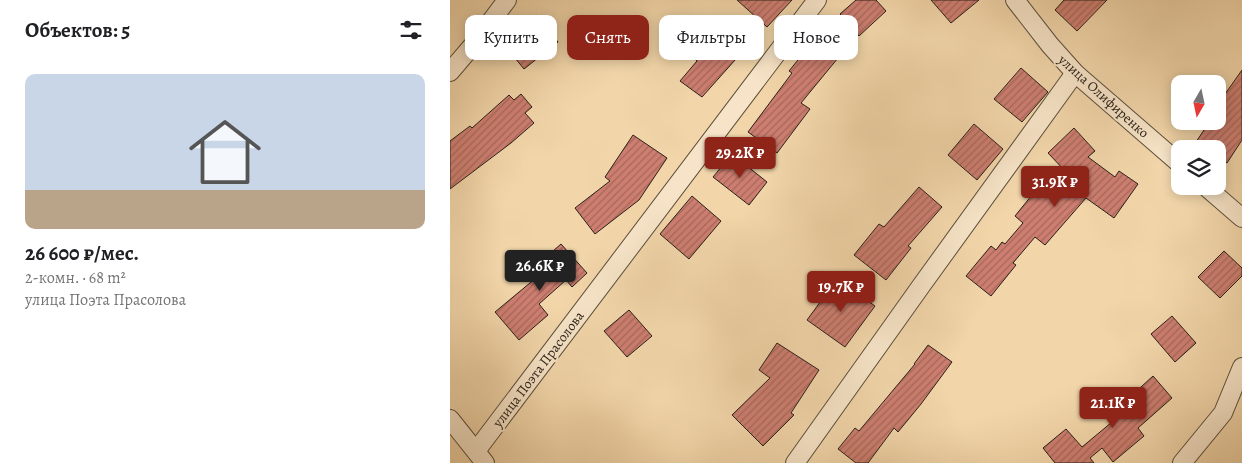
<!DOCTYPE html>
<html lang="ru">
<head>
<meta charset="utf-8">
<style>
  body { margin:0; font-family:Alegreya,serif; background:#f6f6f6; color:#202124; height:100vh; display:flex; flex-direction:column; font-size:19px; white-space:nowrap }
  * { box-sizing:border-box; margin:0 }
  p { font-size:16px; color:#757577 }
  .icon { flex:none; width:28px; height:28px; fill:none; stroke:currentColor; stroke-width:2; stroke-linecap:round; stroke-linejoin:round }
  .map { position:relative; flex:1; overflow:hidden }
  .drawer { display:flex; flex-direction:column; background:#fff; width:450px }
  .drawer>* { flex:none }
  .guide { position:absolute; left:15px; top:15px; width:475px; height:45px; display:flex; gap:10px }
  .needle { width:32px; rotate:189deg }
  .tools { position:absolute; left:721px; top:75px; display:grid; gap:10px }
  .tools a { display:grid; place-items:center; width:55px; height:55px; border-radius:10px; background:#fff; box-shadow:0 2px 12px #0003; font-size:25px }
  .price { position:absolute; translate:-50% -42px; padding:0 11px; border-radius:5px; background:#8f2418; color:#fff; font-size:16px; line-height:32px; filter:drop-shadow(0 1px 2px #0008) }
  .price::after { content:''; position:absolute; left:50%; top:30px; width:15px; height:11px; margin-left:-8px; background:inherit; clip-path:polygon(0 0,100% 0,50% 100%) }
  .price.on { background:#222; color:#fff }
  ul { padding:0; list-style:none }
  li { display:grid; align-content:center; gap:10px; height:265px; padding:0 25px }
  li+li { border-top:1px solid #e0e0e0 }
  li span { display:grid; place-items:center; height:155px; border-radius:10px; color:#555 }
  li>.icon { margin-inline-start:auto }
  span .icon { width:90px; height:90px; fill:#fffc; stroke-width:1 }
  li b { font-size:21px }
  h2 { display:flex; justify-content:space-between; align-items:center; height:60px; padding:0 25px; font-size:21px }
  .chip { padding:0 18px; border-radius:10px; background:#fff; box-shadow:0 2px 12px #0003; font-size:18px; line-height:45px }
  .chip.on { background:#8f2418; color:#fff }
  main { display:flex; flex:1; min-height:0 }
  .map>svg:first-child { display:block }
  .building { fill:url(#building-hatch); stroke:#292018 }
  .lines { fill:none; stroke-linecap:round; stroke-linejoin:round }
  .minor-casing { stroke:#5b4e3c; stroke-width:20 }
  .minor { stroke:#f7e4c8; stroke-width:18 }
  .labels { text-anchor:middle; stroke-width:4; stroke-linejoin:round; paint-order:stroke }
  .street-label { font-size:14px; fill:#292018; stroke:#f7e4c8 }
</style>
</head>
<body>
<main>
<section class="drawer">
<h2>Объектов: 5<svg class="icon" aria-label="filters" viewBox="0 0 24 24"><path d="M4 7h16M4 17h16"/><circle cx="9" cy="7" r="2"/><circle cx="15" cy="17" r="2"/></svg></h2>
<ul>
<li><span style="background:linear-gradient(#c9d6e8 75%,#b9a48a 0)"><svg class="icon" aria-label="home" viewBox="0 0 24 24"><path d="M3 11l9-7 9 7M6 9v11h12V9"/></svg></span><div><b>26 600 ₽/мес.</b><p>2-комн. · 68 m²</p><p>улица Поэта Прасолова</p></div></li>
</ul>
</section>
<div class="map">
<svg width="792" height="463" viewBox="0 0 792 463">
  <defs>
    <pattern id="building-hatch" width="6" height="6" patternUnits="userSpaceOnUse" patternTransform="scale(1.25)"><rect width="6" height="6" fill="#cd7e70"/><path d="M-1 1l2-2M0 6l6-6M5 7l2-2" fill="none" stroke="#a6675b"/></pattern>
  </defs>
  <rect width="100%" height="100%" fill="#f2d6aa"/>
  <filter id="stains"><feTurbulence type="fractalNoise" baseFrequency=".004" numOctaves="4"/><feColorMatrix values="0 0 0 0 .2 0 0 0 0 .09 0 0 0 0 .02 0 0 0 .5 -.17"/></filter>
  <radialGradient id="worn" r=".72"><stop offset=".6" stop-color="#630" stop-opacity="0"/><stop offset="1" stop-color="#630" stop-opacity=".3"/></radialGradient>
  <g class="building">
    <path d="M287,0H342L317,27Z"/>
    <path d="M406,0H426L436,11L409,36L390,14Z"/>
    <path d="M481,0H529L501,23Z"/>
    <path d="M614,0H657L627,31L605,10Z"/>
    <path d="M87,15L108,42L74,69L60,52L70,44L62,35Z"/>
    <path d="M263,22L294,50L252,97L230,81L247,61L237,52Z"/>
    <path d="M365,39L388,58L351,103L360,109L327,153L298,132L342,73L339,71Z"/>
    <path d="M571,68L598,92L572,122L544,99Z"/>
    <path d="M792,70V140L777,163L768,156V149H756L746,142L760,121H768V104Z"/>
    <path d="M71,94L82,107L75,113L84,123L61,143L0,189V141L20,126L22,128L59,95L64,100Z"/>
    <path d="M524,124L553,149L527,180L498,155Z"/>
    <path d="M624,128L645,151L638,157L665,177L669,171L688,184L664,218L636,198L595,245L585,237L563,263L566,265L541,296L516,276L541,246L546,250L552,242L555,244L573,223L565,216L586,190L595,198L616,172L598,153Z"/>
    <path d="M183,135L217,158L189,200L145,234L125,208L160,181L155,177Z"/>
    <path d="M282,154L317,182L299,205L263,177Z"/>
    <path d="M469,187L492,207L458,246L461,248L436,280L404,255L429,224L434,227Z"/>
    <path d="M242,196L271,221L239,259L210,234Z"/>
    <path d="M111,244L137,273L122,287L116,280L89,304L98,315L69,340L45,312L92,273L86,266Z"/>
    <path d="M774,251L792,268V276L770,298L748,277Z"/>
    <path d="M387,279L425,306L395,347L357,320Z"/>
    <path d="M179,310L202,336L177,357L154,331Z"/>
    <path d="M722,316L746,343L725,362L701,334Z"/>
    <path d="M327,343L369,370L341,413L344,415L313,446L282,415L320,378L309,370Z"/>
    <path d="M478,345L502,362L471,404L448,432L444,428L418,463H406L388,449L405,428L409,431L465,364H464Z"/>
    <path d="M703,376L722,398L688,428L694,436L663,462L652,448L640,458L644,463H605L593,448L616,429L632,447L685,403L680,397Z"/>
  </g>
  <g class="lines">
    <g class="minor-casing">
      <g id="minor">
        <path d="M565,0L600,45L625,73L730,164"/>
        <path d="M0,72L23,45L57,0"/>
        <path d="M755,186L792,218"/>
        <path d="M0,419L35,463"/>
        <path d="M26,451L367,0"/>
        <path d="M345,463L471,286L625,73"/>
        <path d="M732,463L773,413L792,367"/>
      </g>
    </g>
    <use href="#minor" class="minor"/>
  </g>
  <g class="labels">
    <g class="street-label">
      <text transform="translate(654 96) rotate(42)" y="5">улица Олифиренко</text>
      <text transform="translate(88 369) rotate(-53)" y="5">улица Поэта Прасолова</text>
    </g>
  </g>
  <rect width="100%" height="100%" filter="url(#stains)"/>
  <rect width="100%" height="100%" fill="url(#worn)"/>
</svg>
<div class="tools">
<a><svg class="needle" viewBox="-14 -14 28 28"><path d="M0-13l5 13h-10z" fill="#e53935"/><path d="M0 13l5-13h-10z" fill="#757577"/></svg></a>
<a><svg class="icon" aria-label="layers" viewBox="0 0 24 24"><path d="M12 4l9 5-9 5-9-5zM3 14l9 5 9-5"/></svg></a>
</div>
<b class="price" style="left:290px;top:179px">29.2K ₽</b>
<b class="price" style="left:605px;top:208px">31.9K ₽</b>
<b class="price on" style="left:90px;top:292px">26.6K ₽</b>
<b class="price" style="left:391px;top:313px">19.7K ₽</b>
<b class="price" style="left:663px;top:429px">21.1K ₽</b>
<div class="guide">
<a class="chip">Купить</a>
<a class="chip on">Снять</a>
<a class="chip">Фильтры</a>
<a class="chip">Новое</a>
</div>
</div>
</main>
</body>
</html>
